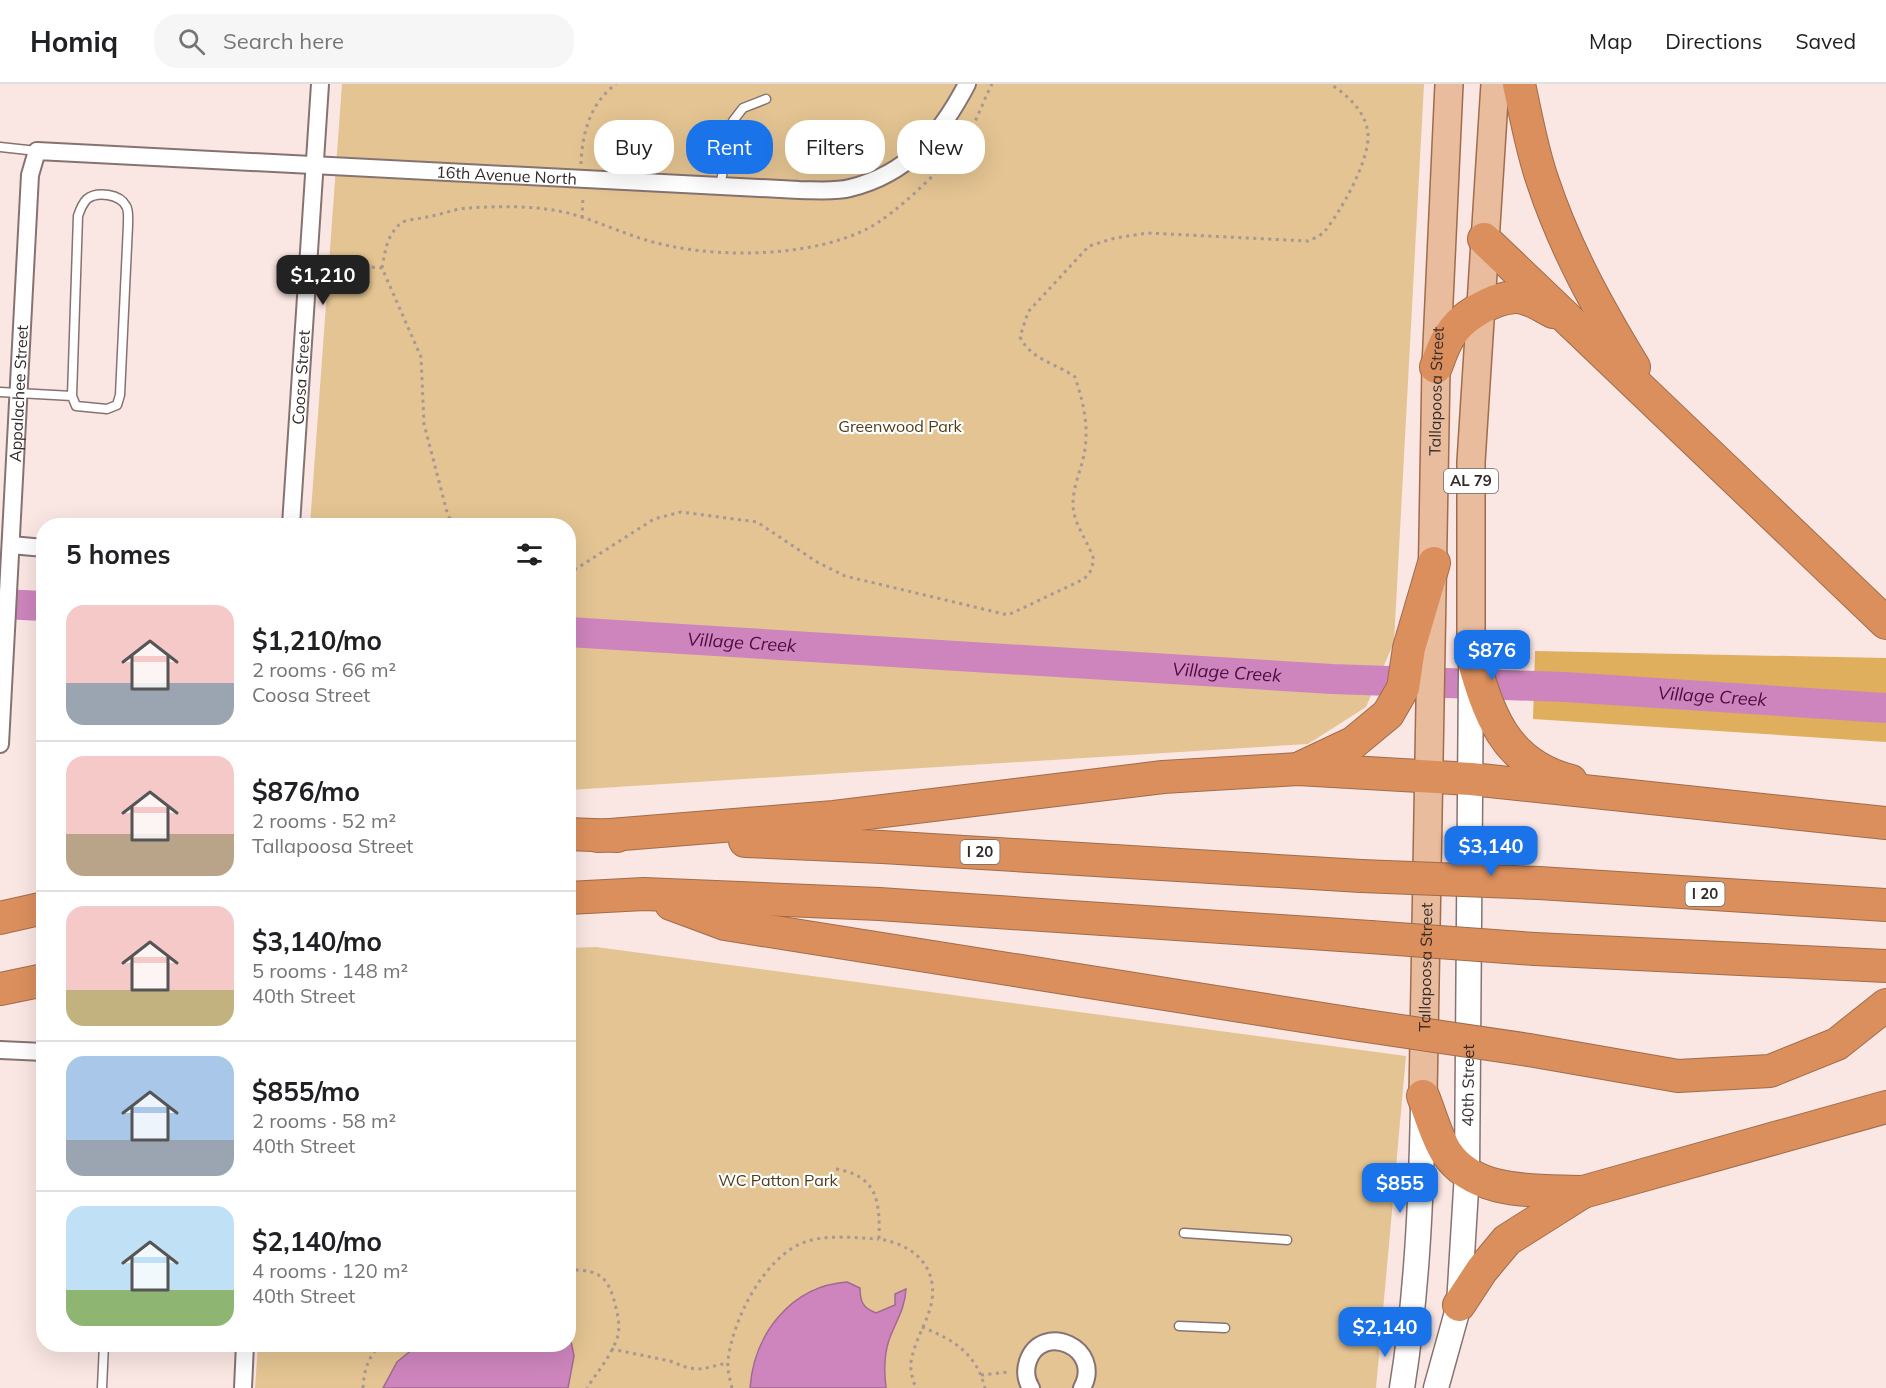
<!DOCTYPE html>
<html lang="en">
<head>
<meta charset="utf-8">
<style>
  body { margin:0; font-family:Mulish,sans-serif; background:#f6f6f6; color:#202124; height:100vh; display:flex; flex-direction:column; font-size:22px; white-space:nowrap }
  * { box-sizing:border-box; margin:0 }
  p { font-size:20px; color:#757577 }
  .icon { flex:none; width:33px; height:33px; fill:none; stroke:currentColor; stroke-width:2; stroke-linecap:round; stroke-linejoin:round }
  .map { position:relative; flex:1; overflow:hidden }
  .sheet { position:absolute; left:36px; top:434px; width:540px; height:834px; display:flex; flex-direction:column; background:#fff; border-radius:24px; box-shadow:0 6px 24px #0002 }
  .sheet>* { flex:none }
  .top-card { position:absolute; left:594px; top:36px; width:570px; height:54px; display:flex; gap:12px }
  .price { position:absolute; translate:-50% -51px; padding:0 14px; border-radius:12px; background:#1a73e8; color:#fff; font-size:20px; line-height:39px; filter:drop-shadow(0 2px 3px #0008) }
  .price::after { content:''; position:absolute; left:50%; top:36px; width:18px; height:14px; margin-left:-9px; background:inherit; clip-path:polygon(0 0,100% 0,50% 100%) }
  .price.active { background:#222; color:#fff }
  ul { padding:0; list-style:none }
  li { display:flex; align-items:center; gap:18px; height:150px; padding:0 30px }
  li+li { border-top:2px solid #e0e0e0 }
  li span { display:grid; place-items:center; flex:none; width:168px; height:120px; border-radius:18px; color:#555 }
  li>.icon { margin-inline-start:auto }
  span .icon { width:72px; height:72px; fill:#fffc; stroke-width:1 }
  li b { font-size:26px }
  h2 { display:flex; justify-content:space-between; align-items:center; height:72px; padding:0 30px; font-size:26px }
  .pill { padding:0 21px; border-radius:24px; background:#fff; box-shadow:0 6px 24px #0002; font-size:21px; line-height:54px }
  .pill.active { background:#1a73e8; color:#fff }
  header { display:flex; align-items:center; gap:36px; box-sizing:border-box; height:84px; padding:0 30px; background:#fff; border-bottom:2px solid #e0e0e0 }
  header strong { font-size:28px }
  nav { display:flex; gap:33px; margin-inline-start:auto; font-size:21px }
  .search { width:420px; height:54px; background:#f6f6f6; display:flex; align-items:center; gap:15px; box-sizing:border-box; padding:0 21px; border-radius:24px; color:#757577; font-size:22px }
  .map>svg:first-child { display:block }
  .green { fill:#e4c492 }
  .forest { fill:#dfaf5e }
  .water { fill:#ce85bd; stroke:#a06a91; stroke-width:1.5 }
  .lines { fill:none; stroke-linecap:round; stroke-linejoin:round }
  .river { stroke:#ce85bd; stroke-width:30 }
  .lane-casing { stroke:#867371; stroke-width:11 }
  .street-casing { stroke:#867371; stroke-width:20 }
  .secondary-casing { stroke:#867371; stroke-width:27 }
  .primary-casing { stroke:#a06c4b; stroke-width:30 }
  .highway-casing { stroke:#a06c4b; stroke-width:34 }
  .path { stroke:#a79896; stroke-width:3; stroke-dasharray:3 4.5; stroke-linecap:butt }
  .lane { stroke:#fff; stroke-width:8 }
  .street { stroke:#fff; stroke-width:16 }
  .secondary { stroke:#fff; stroke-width:24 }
  .primary { stroke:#e9bc9e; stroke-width:27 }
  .highway { stroke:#db8f5d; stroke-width:32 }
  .highway-bridge-casing { stroke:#a06c4b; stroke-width:34; stroke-linecap:butt }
  .highway-bridge { stroke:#db8f5d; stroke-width:32 }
  .labels { text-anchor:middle; stroke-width:4.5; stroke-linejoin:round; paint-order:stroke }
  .shield { fill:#fff; stroke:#706b6a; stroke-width:1.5 }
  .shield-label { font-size:15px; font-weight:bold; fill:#332b2a }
  .street-label { font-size:16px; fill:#332b2a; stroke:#fff }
  .park-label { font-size:16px; fill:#4f3b18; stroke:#fff }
  .water-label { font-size:18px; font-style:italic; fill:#4d0b42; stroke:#fff }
</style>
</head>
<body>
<header>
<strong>Homiq</strong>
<div class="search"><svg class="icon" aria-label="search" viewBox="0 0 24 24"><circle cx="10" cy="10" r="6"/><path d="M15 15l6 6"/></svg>Search here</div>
<nav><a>Map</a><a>Directions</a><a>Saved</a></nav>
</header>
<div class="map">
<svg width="1886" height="1304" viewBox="0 0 1886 1304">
  <rect width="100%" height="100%" fill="#fae6e3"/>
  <g class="green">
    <path d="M342,0H1424L1394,558L1366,623L1308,660L569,706L568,441H310Z"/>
    <path d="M596,863L1406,972L1376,1304H255L258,1260H568L569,864Z"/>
  </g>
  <path class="forest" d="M1535,567L1886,574V658L1533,635Z"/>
  <g class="water">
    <path d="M847,1198L860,1204C860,1218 863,1224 876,1229L895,1221V1210L906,1205C905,1225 896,1237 889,1256C884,1271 884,1288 886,1304H750C754,1250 791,1202 847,1198Z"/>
    <path d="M569,1247L574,1272L568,1304H383L397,1278L419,1260H568Z"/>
  </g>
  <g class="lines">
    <g class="river">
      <path d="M0,520L44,522"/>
      <path id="s1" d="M568,548L1332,595L1565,603L1886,624"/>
    </g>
    <g class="lane-casing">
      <g id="lane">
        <path d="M0,63L37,67"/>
        <path d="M720,102L733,37L743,24L766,15"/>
        <path d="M0,308L72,312L78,132C80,126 82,120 87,115C97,107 120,110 126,122C129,126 128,135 128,141L120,311L117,321L107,325L76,322L72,312"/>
        <path d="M1184,1149L1287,1156"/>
        <path d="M1179,1242L1225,1244"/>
        <path d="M102,1304L104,1260"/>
      </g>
    </g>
    <g class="street-casing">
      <g id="street">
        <path id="s2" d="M291,441L320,0"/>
        <path d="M11,461L44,464"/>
        <path id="s3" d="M0,660L30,91L37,67L799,106C815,106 835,108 850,104C908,90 941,50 967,0"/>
        <path d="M0,966L44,968"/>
        <path d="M243,1304L245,1260"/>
        <path d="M1031,1304C1026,1296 1025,1286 1028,1277C1042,1237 1104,1264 1082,1304"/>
      </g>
    </g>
    <g class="secondary-casing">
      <g id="secondary">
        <path d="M1402,1304C1417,1211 1421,1117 1423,1023"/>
        <path id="s4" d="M1436,1304L1459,1221L1467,1089L1471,587"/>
      </g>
    </g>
    <g class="primary-casing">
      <g id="primary">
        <path d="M1471,568V378L1495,0"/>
        <path id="s5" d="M1423,1012L1436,283L1449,0"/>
      </g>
    </g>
    <g class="highway-casing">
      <g id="highway">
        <path d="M1519,0C1526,32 1532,67 1543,98C1565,164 1598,224 1634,283"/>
        <path d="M1484,155L1886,539"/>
        <path d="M1436,283C1440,273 1443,262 1449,253C1460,233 1491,215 1514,213C1528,212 1541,222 1553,228"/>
        <path d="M1471,568C1488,628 1503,680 1571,697"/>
        <path d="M1302,683L1353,659L1388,630L1403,604L1409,564L1434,479"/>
        <path d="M568,750L617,752"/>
        <path d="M598,752L834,733L1163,693L1298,685L1471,695L1886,739"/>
        <path d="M745,757L882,763L1361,792"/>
        <path d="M1539,799L1886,821"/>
        <path d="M568,814L644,810L879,820L1370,853"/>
        <path d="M671,820L725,840L1360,941"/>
        <path d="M0,834L44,824"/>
        <path d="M1535,865L1886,882"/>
        <path d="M0,905L44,896"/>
        <path d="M1529,966L1678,992L1770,987L1837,960L1886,921"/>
        <path d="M1423,1012C1430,1029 1436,1052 1446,1068C1475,1112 1537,1106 1583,1108"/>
        <path d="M1459,1221L1482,1186L1507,1156L1583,1108L1886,1023"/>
      </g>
    </g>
    <g class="path">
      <path d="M581,80C582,50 590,19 616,0"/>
      <path d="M582,134L583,112"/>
      <path d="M327,180L382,184L421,273L424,340L448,432L456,441"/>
      <path d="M382,184C385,167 387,151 401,139C407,135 420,135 427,133C440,131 454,125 467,124C501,122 542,121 575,131C608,141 637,156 670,162C728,174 813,172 867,145C895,131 948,80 966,53C977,37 983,17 992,0"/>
      <path d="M568,490L654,435L681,428L757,438L817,478L845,492L1008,531L1084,495L1090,488L1094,476C1089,460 1077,444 1074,429C1070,410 1079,392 1083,375C1090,346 1084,320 1075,293C1056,279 1031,276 1020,253L1028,228L1089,162L1115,154L1148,149L1308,157C1313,155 1320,152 1324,148C1340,129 1370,76 1368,50C1366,28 1348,11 1330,0"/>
      <path d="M836,1085C878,1092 880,1118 879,1155C911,1160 937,1180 932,1216C929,1235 916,1254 912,1273C909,1284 912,1294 916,1304"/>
      <path d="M568,1186C600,1185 609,1193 616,1224C618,1233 620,1242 618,1251C613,1270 597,1288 587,1304"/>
      <path d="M922,1243C954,1256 976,1269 985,1304"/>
      <path d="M611,1265L670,1277L688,1284L702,1285L727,1279"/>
      <path d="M981,1291L1009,1288"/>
      <path d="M363,1304C364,1286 368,1273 381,1260"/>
      <path d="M732,1304C730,1295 727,1286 728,1277C732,1236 765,1172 805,1158C828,1150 855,1154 879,1155"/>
    </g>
    <use href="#lane" class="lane"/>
    <use href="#street" class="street"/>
    <use href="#secondary" class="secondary"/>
    <use href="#primary" class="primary"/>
    <use href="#highway" class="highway"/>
    <g class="highway-bridge-casing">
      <g id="highway-bridge">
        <path d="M1361,792L1539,799"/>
        <path d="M1370,853L1535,865"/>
        <path d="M1360,941L1529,966"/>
      </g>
    </g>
    <use href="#highway-bridge" class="highway-bridge"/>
  </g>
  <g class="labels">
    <g class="shield">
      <rect x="1444" y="385" width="54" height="24" rx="4.5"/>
      <rect x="960.5" y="756" width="39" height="24" rx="4.5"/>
      <rect x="1685.5" y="798" width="39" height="24" rx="4.5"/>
    </g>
    <g class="shield-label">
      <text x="1471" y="402">AL 79</text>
      <text x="980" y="773">I 20</text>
      <text x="1705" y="815">I 20</text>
    </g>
    <g class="street-label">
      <text dy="6" stroke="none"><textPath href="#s3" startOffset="1065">16th Avenue North</textPath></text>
      <text dy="6" stroke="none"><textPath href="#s2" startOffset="148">Coosa Street</textPath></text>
      <text dy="6" stroke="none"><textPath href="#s5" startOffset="705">Tallapoosa Street</textPath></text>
      <text dy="6" stroke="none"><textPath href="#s3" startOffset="351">Appalachee Street</textPath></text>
      <text dy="6" stroke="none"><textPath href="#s5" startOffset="129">Tallapoosa Street</textPath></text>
      <text dy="6" stroke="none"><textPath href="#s4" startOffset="306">40th Street</textPath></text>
    </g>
    <g class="park-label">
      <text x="900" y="348">Greenwood Park</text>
      <text x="778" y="1102">WC Patton Park</text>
    </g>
    <g class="water-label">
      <text dy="6" stroke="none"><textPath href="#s1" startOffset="174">Village Creek</textPath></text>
      <text dy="6" stroke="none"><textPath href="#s1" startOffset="660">Village Creek</textPath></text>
      <text dy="6" stroke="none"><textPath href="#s1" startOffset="1146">Village Creek</textPath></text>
    </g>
  </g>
</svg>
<b class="price active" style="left:323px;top:222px">$1,210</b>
<b class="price" style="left:1492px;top:597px">$876</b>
<b class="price" style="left:1491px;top:793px">$3,140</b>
<b class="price" style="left:1400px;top:1130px">$855</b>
<b class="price" style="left:1385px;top:1274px">$2,140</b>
<div class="top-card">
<a class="pill">Buy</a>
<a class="pill active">Rent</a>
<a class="pill">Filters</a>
<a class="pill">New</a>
</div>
<section class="sheet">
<h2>5 homes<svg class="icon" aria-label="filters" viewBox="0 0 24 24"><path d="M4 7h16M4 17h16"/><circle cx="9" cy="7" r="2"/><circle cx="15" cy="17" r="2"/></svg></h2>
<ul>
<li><span style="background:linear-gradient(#f6c9c9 65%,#9aa5b1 0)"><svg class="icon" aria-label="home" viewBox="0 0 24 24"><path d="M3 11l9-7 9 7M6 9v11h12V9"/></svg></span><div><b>$1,210/mo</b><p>2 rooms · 66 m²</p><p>Coosa Street</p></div></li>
<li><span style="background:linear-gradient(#f6c9c9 65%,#b9a48a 0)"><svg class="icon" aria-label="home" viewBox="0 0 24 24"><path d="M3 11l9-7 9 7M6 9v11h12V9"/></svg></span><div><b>$876/mo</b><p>2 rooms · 52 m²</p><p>Tallapoosa Street</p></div></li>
<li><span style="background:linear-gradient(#f6c9c9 70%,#c2b280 0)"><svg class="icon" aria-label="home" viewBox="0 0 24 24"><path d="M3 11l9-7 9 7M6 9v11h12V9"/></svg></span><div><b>$3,140/mo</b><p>5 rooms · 148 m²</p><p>40th Street</p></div></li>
<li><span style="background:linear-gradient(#a9c7e8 70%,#9aa5b1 0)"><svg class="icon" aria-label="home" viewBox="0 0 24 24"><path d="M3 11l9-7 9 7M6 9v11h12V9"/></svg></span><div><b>$855/mo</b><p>2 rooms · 58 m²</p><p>40th Street</p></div></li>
<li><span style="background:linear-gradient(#bfe0f5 70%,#8fb573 0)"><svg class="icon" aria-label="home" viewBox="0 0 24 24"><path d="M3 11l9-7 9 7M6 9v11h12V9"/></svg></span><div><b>$2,140/mo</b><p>4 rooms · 120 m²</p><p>40th Street</p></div></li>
</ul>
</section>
</div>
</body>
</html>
